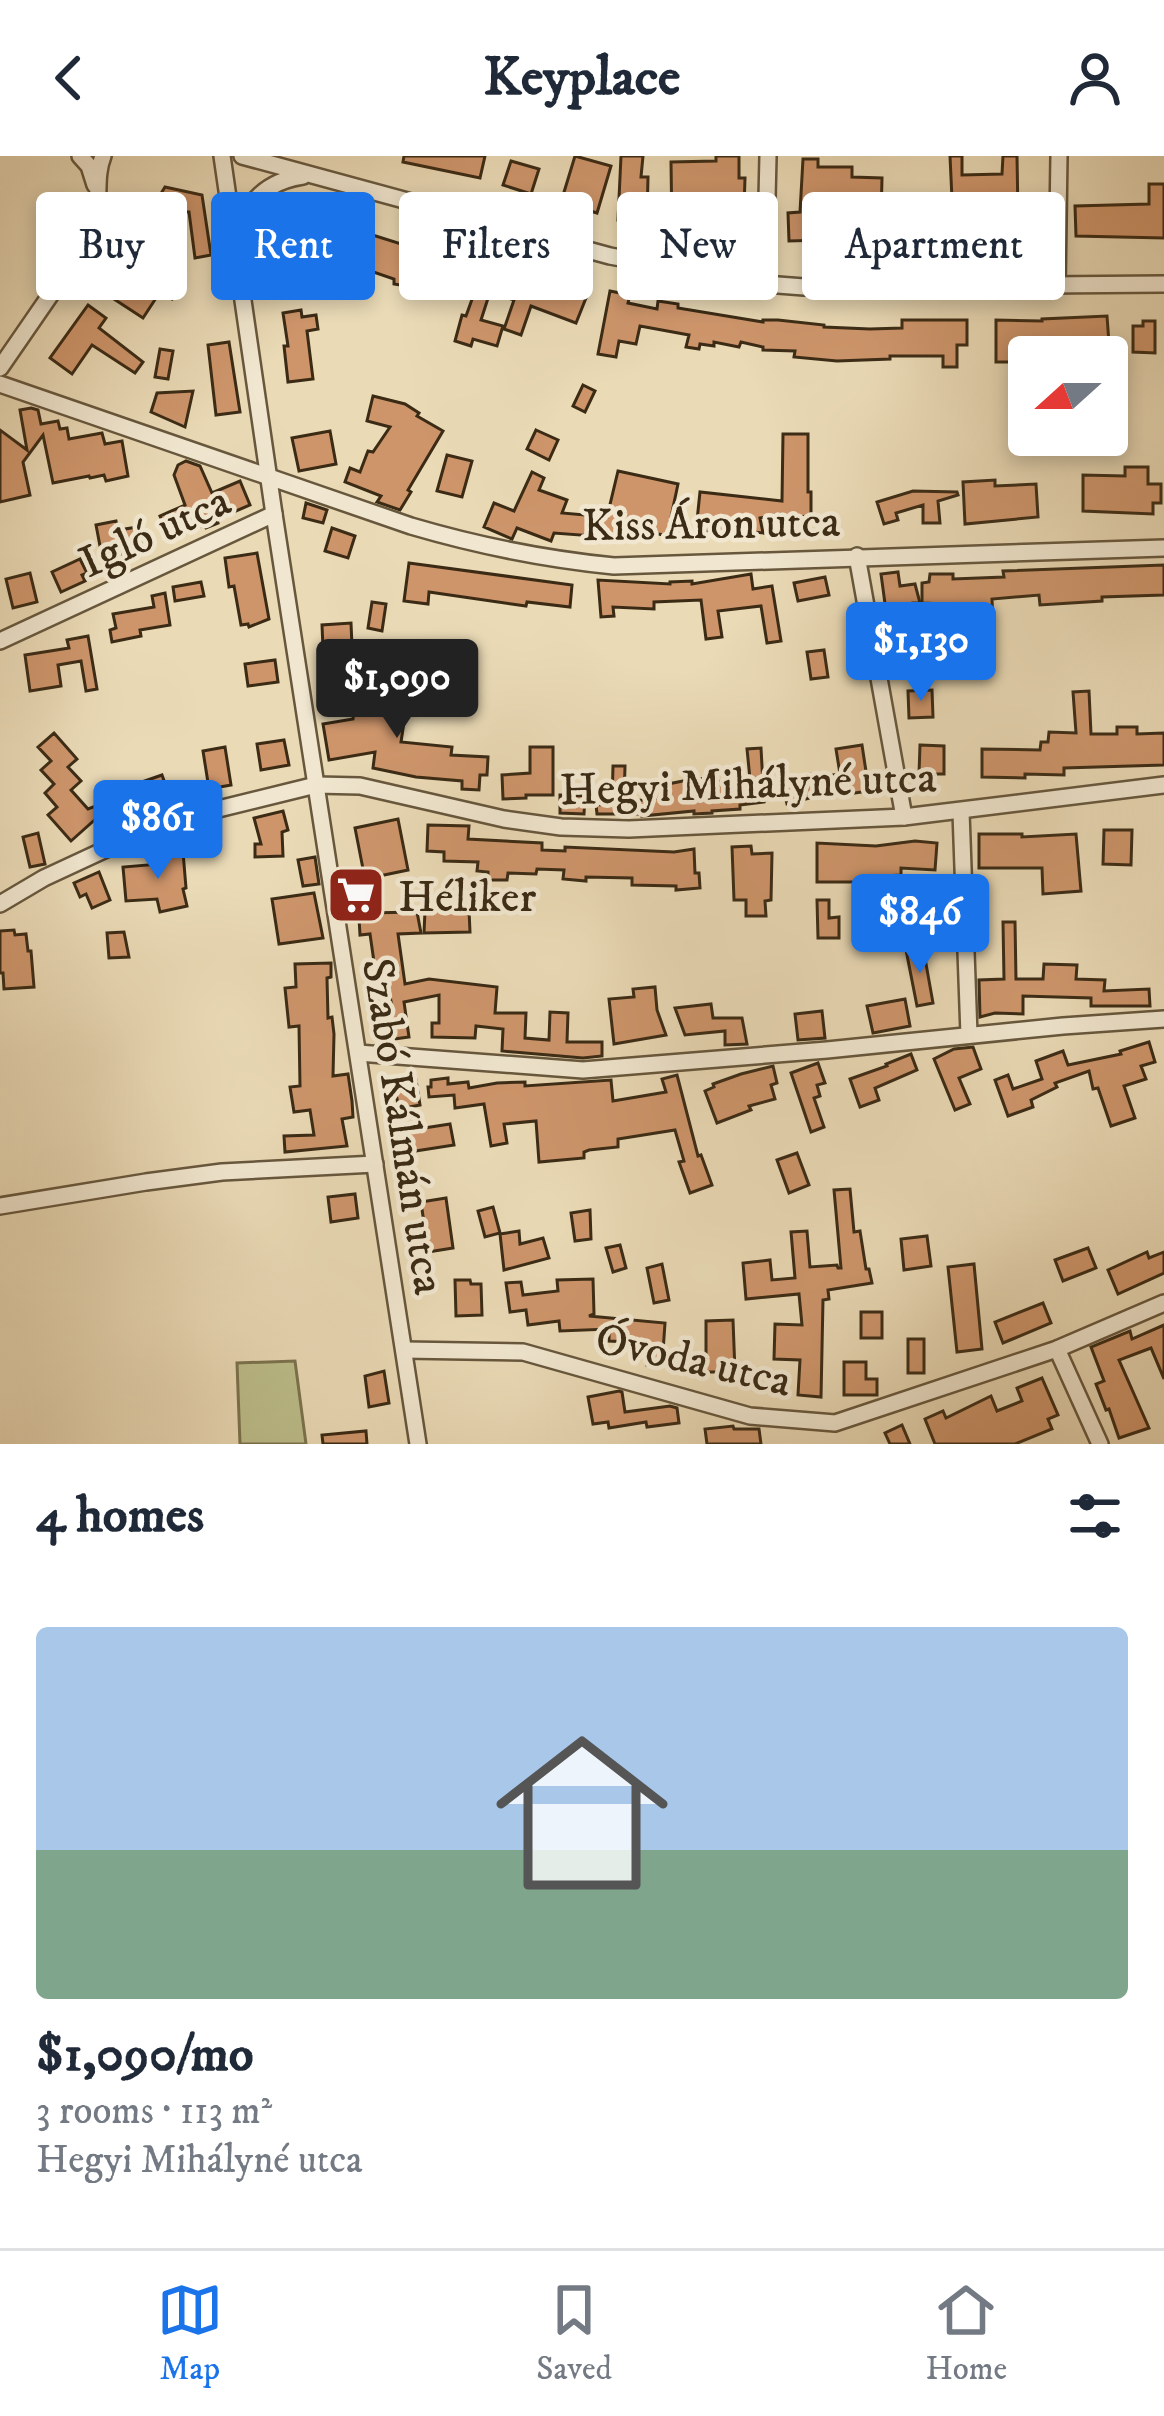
<!DOCTYPE html>
<html lang="en">
<head>
<meta charset="utf-8">
<style>
  body { margin:0; font-family:"IM FELL DW Pica",serif; background:#f6f6f7; color:#1f2937; height:100vh; display:flex; flex-direction:column; font-size:45px; white-space:nowrap }
  * { box-sizing:border-box; margin:0 }
  p { font-size:39px; color:#747a83 }
  .icon { flex:none; width:66px; height:66px; fill:none; stroke:currentColor; stroke-width:2; stroke-linecap:round; stroke-linejoin:round }
  .map { position:relative; height:1288px; overflow:hidden }
  .panel { display:flex; flex-direction:column; background:#fff; flex:1 }
  .panel>* { flex:none }
  .hud { position:absolute; left:36px; top:36px; width:1092px; height:108px; display:flex; gap:24px }
  .needle { width:78px; rotate:249deg }
  .fabs { position:absolute; left:1008px; top:180px; display:grid; gap:24px }
  .fabs a { display:grid; place-items:center; width:120px; height:120px; border-radius:12px; background:#fff; box-shadow:0 6px 18px #0003; font-size:60px }
  .price { position:absolute; translate:-50% -102px; padding:0 27px; border-radius:12px; background:#1a73e8; color:#fff; font-size:39px; line-height:78px; filter:drop-shadow(0 3px 6px #0008) }
  .price::after { content:''; position:absolute; left:50%; top:72px; width:36px; height:27px; margin-left:-18px; background:inherit; clip-path:polygon(0 0,100% 0,50% 100%) }
  .price.current { background:#222; color:#fff }
  ul { padding:0; list-style:none }
  li { display:grid; align-content:center; gap:24px; height:636px; padding:0 36px }
  li span { display:grid; place-items:center; height:372px; border-radius:12px; color:#555 }
  li>.icon { margin-inline-start:auto }
  span .icon { width:216px; height:216px; fill:#fffc; stroke-width:1 }
  li b { font-size:51px }
  h2 { display:flex; justify-content:space-between; align-items:center; height:144px; padding:0 36px; font-size:51px }
  .tag { padding:0 42px; border-radius:12px; background:#fff; box-shadow:0 6px 18px #0003; font-size:42px; line-height:108px }
  .tag.current { background:#1a73e8; color:#fff }
  header { display:flex; justify-content:space-between; align-items:center; height:156px; padding:0 36px; background:#fff; font-size:54px; font-weight:800 }
  .tab-bar { display:flex; justify-content:space-around; align-items:center; height:168px; border-top:3px solid #e0e1e3; background:#fff; font-size:33px; color:#747a83 }
  .tab-bar a { display:grid; justify-items:center; gap:6px }
  .tab-bar .current { color:#1a73e8 }
  .map>svg:first-child { display:block }
  .green { fill:#bcbe8b; stroke:#7c7450; stroke-width:3 }
  .building { fill:#ce956b; stroke:#3b2b15; stroke-width:3; fill-rule:evenodd }
  .lines { fill:none; stroke-linecap:round; stroke-linejoin:round }
  .minor-casing { stroke:#67573d; stroke-width:20 }
  .minor { stroke:#f1e7d0; stroke-width:15 }
  .labels { text-anchor:middle; stroke-width:9; stroke-linejoin:round; paint-order:stroke }
  .street-label { font-size:45px; fill:#3b2b15; stroke:#f1e7d0 }
  .poi-label { font-size:45px; fill:#3b2b15; stroke:#f1e7d0; text-anchor:start }
</style>
</head>
<body>
<header><svg class="icon" aria-label="back" viewBox="0 0 24 24"><path d="M15 5l-7 7 7 7"/></svg>Keyplace<svg class="icon" aria-label="person" viewBox="0 0 24 24"><circle cx="12" cy="8" r="4"/><path d="M4 21q1-7 8-7t8 7"/></svg></header>
<div class="map">
<svg width="1164" height="1288" viewBox="0 0 1164 1288">
  <rect width="100%" height="100%" fill="#eadab6"/>
  <filter id="stains"><feTurbulence type="fractalNoise" baseFrequency=".00167" numOctaves="4"/><feColorMatrix values="0 0 0 0 .2 0 0 0 0 .09 0 0 0 0 .02 0 0 0 .5 -.17"/></filter>
  <radialGradient id="worn" r=".72"><stop offset=".6" stop-color="#630" stop-opacity="0"/><stop offset="1" stop-color="#630" stop-opacity=".3"/></radialGradient>
  <path class="green" d="M295,1205L306,1288H240L237,1207Z"/>
  <g class="building">
    <path d="M404,0H485L480,22L403,6Z"/>
    <path d="M575,0L611,10L597,57L561,46Z"/>
    <path d="M621,0H643L641,21H648L647,65L618,64Z"/>
    <path d="M716,0H739V22H745L743,83H717V74L672,75L671,6L716,5Z"/>
    <path d="M950,0H962V19L1002,18L1003,0H1017L1018,59L1026,58L1027,87L954,86Z"/>
    <path d="M803,3H818V11H852V21L882,22L881,63L892,64L891,86H851V89H824V84L789,85L788,57L800,56ZM835,39H868V65L835,64Z"/>
    <path d="M511,5L539,13L531,38L503,29Z"/>
    <path d="M1149,28H1164V82L1076,80L1075,50L1149,48Z"/>
    <path d="M165,31L202,39L211,99L195,102L189,56H168L159,70L146,62Z"/>
    <path d="M328,65L401,88V86L428,90L427,93L461,102L455,123L410,111L407,130L394,128V123L356,110L359,100L321,90Z"/>
    <path d="M293,90L295,107L266,110L264,94Z"/>
    <path d="M488,99L590,132L576,167L531,150L521,179L504,173L514,144L490,136L481,164L503,170L497,190L473,183L471,190L455,185L462,159L466,160Z"/>
    <path d="M156,104L185,123L172,143L160,136L143,162L114,143L131,116L143,124Z"/>
    <path d="M610,135L630,139L628,147L657,153L658,145L678,148V152L763,166V164H778L824,169V171L870,173L902,172V164H967V189H957V211H943V200H890V203L837,205L794,201L795,195L763,194V191L741,186L739,191L714,186V190L700,188L699,193L686,191L689,179L640,170L636,188L619,185L616,201L598,198Z"/>
    <path d="M88,149L106,162L99,172L143,206L135,217L92,189L72,218L50,202Z"/>
    <path d="M301,154L302,161L316,159L318,173L307,175L313,223L288,226L284,190H288L283,157Z"/>
    <path d="M1107,160L1109,187L1101,188L1102,201H1085L1084,190H1022V196H1010V206H996V164L1042,165V163Z"/>
    <path d="M1143,165H1155V197L1133,196V170H1143Z"/>
    <path d="M229,186L240,256L216,259L208,189Z"/>
    <path d="M160,193L173,195L168,223L155,221Z"/>
    <path d="M583,229L595,235L585,256L573,250Z"/>
    <path d="M193,235L185,271L151,256L157,237Z"/>
    <path d="M373,240L405,248L419,257L417,260L443,275L408,334L411,336L400,354L377,346L381,340L345,326L350,312L360,316L368,295L373,296L390,271L367,265Z"/>
    <path d="M31,252L38,254L41,268L58,265L60,273L67,272L69,283L102,277L105,288L122,285L128,320L106,325L104,319L90,322L89,320L53,327L43,279L23,306L30,339L0,346V274L27,294L20,254Z"/>
    <path d="M536,274L558,284L549,304L527,293Z"/>
    <path d="M330,275L336,308L299,315L292,282Z"/>
    <path d="M783,278H808V336H811V360L796,361V369H783L780,358L760,362L763,377L724,373L723,377L696,374L700,336L782,345Z"/>
    <path d="M447,299L472,305L462,341L437,335Z"/>
    <path d="M186,305L200,310L212,337L240,325L250,349L217,363L218,367L206,372L204,369L170,384L160,360L185,349L174,319L178,309Z"/>
    <path d="M1125,311H1148V328H1161V347H1153V358L1083,355V319L1125,320Z"/>
    <path d="M618,315L678,328L667,380L637,373L634,385L593,375V380L554,377L551,385L517,372L512,383L484,371L494,347L514,355L532,316L544,322L539,334L567,344L562,357L607,361Z"/>
    <path d="M995,324V330L1036,328L1038,361L965,368L963,326Z"/>
    <path d="M913,335L957,336L958,339L938,345L940,367H923V349L896,357L898,364L884,368L877,346Z"/>
    <path d="M306,347L327,354L323,367L303,362Z"/>
    <path d="M116,365L118,374L138,371L142,393L134,394L135,401L120,403L121,408L104,411L96,369Z"/>
    <path d="M332,372L355,380L348,402L325,395Z"/>
    <path d="M257,397L269,463L249,471L248,468L241,469L234,430L229,431L225,402Z"/>
    <path d="M80,403L87,417L82,419L85,425L61,436L52,416Z"/>
    <path d="M409,407L572,429L570,451L527,446L526,450L429,436L428,448L404,445Z"/>
    <path d="M1164,409V439L1102,441V445L1040,449L1039,439L992,443L993,466H966V449L922,447V427L929,426L930,418H953V423L1004,421L1003,415Z"/>
    <path d="M898,416L900,430L915,428L920,447H913V451L886,455L881,418Z"/>
    <path d="M30,417L37,446L13,452L6,423Z"/>
    <path d="M751,418L753,433L772,430L781,485L767,487L761,450L718,455L722,481L706,483L701,444L654,446V453L613,451L614,460L601,461L598,424L670,428V426L692,425V428Z"/>
    <path d="M825,421L829,439L798,445L794,427Z"/>
    <path d="M201,426L204,440L175,445L173,431Z"/>
    <path d="M165,437L170,469L140,474L141,480L112,486L110,474L116,472L113,458L154,451L152,440Z"/>
    <path d="M372,446L386,448L382,475L368,472Z"/>
    <path d="M351,467L352,490L323,492L322,469Z"/>
    <path d="M88,480L97,533L86,535L81,505L58,509L61,530L30,535L25,499L69,492L67,484Z"/>
    <path d="M924,485L928,511L899,515L895,490Z"/>
    <path d="M824,494L828,521L811,523L807,496Z"/>
    <path d="M275,504L278,526L248,530L245,508Z"/>
    <path d="M388,523L410,527L401,586L452,591L451,599L488,601L487,619H480L479,634L462,633V625L416,621L373,612L375,596L329,604L323,568L353,563L356,536L385,539Z"/>
    <path d="M932,534L933,561L909,562L908,535Z"/>
    <path d="M1089,535L1091,578H1117V571H1137V578L1164,577V609L1064,612V619L1025,618V622L982,621V593L1040,594L1041,586H1048L1049,576L1076,577L1073,536Z"/>
    <path d="M54,577L77,603L68,611L81,625L71,634L88,653L120,641L127,662L103,670L99,660L71,685L48,659L57,651L45,637L54,628L41,614L51,605L38,591Z"/>
    <path d="M284,584L289,609L261,614L257,588Z"/>
    <path d="M862,589L869,635L826,641L825,638L787,648L781,625L810,618L811,622L840,618L836,593Z"/>
    <path d="M920,589L944,590V618H919Z"/>
    <path d="M225,591L231,629L209,633L203,595Z"/>
    <path d="M530,591H553V639H526V642L503,643L502,619L530,617Z"/>
    <path d="M761,592L764,646L740,649V653L712,655V657L694,658V655L642,660V658H597L596,649L612,648L613,610H625L624,646L670,641L668,628L693,623L712,622V626L750,623L747,593Z"/>
    <path d="M162,619L172,647L149,656L139,627Z"/>
    <path d="M560,639L585,640L584,658L560,657Z"/>
    <path d="M283,655L288,674L282,676L283,700L255,701V688H261L254,662Z"/>
    <path d="M398,663L408,714L365,723L355,672Z"/>
    <path d="M428,669L469,670L468,683L542,687V694L565,695V691L674,696L694,693L695,717H699L700,732L676,734V730L632,729V722L586,721V725L563,723L564,714L537,713L536,718L508,717L507,724H488V716L477,715L478,706L444,705V696L427,695Z"/>
    <path d="M1104,674H1132L1131,709L1103,708Z"/>
    <path d="M38,677L45,708L30,711L23,681Z"/>
    <path d="M979,678H1022V681L1076,678L1081,735L1043,738L1042,712H979Z"/>
    <path d="M915,685L937,687L935,714L901,712V719L869,721V726H817V687L876,690Z"/>
    <path d="M751,690L752,698L772,697L771,744L765,745L766,760H746V744H734L732,691Z"/>
    <path d="M183,696L186,732L183,733L187,750L160,756L157,743L126,745L123,711L160,708L159,698Z"/>
    <path d="M315,701L319,728L303,730L298,704Z"/>
    <path d="M99,716L110,744L92,752L86,738L80,741L74,727Z"/>
    <path d="M919,736H936L935,760L919,759Z"/>
    <path d="M314,737L323,782L279,788L272,743Z"/>
    <path d="M817,744H829V762L839,761V782H818Z"/>
    <path d="M469,754L470,776L424,777L425,755Z"/>
    <path d="M417,756L421,777L398,778L405,828L429,823L497,831L495,857H526L525,882L549,884L550,856L568,857L567,886H602V900L583,902L502,895L503,873L476,870L475,882L432,881V867H439V839L404,846L409,881L387,884L383,858L393,856L386,819L376,820L370,778L360,779L359,762H367V757Z"/>
    <path d="M1003,766H1015L1016,823H1043L1044,808L1077,809L1076,823L1105,824L1104,835L1149,833L1150,850H1091V842L1023,840V858L995,857L980,861L979,824L1004,823Z"/>
    <path d="M14,774L15,779L26,778L28,795H31L34,831L4,833L3,817H0V775Z"/>
    <path d="M124,776L129,801L109,802L107,777Z"/>
    <path d="M923,791L933,847L917,850L906,794Z"/>
    <path d="M331,807V821L327,822L328,862L332,861L334,878L333,920L348,918L352,945L353,961L342,963L347,990L285,996L284,980L314,979L310,954L294,956L290,931L300,930L299,870L289,871L285,832L296,831L295,808Z"/>
    <path d="M655,831L657,854L666,879L614,888L609,843L634,841L633,833Z"/>
    <path d="M905,843L910,870L873,877L867,850Z"/>
    <path d="M711,848L713,862H742L747,888L725,889V875L685,879L675,852Z"/>
    <path d="M822,855L825,882L798,884L795,858Z"/>
    <path d="M1149,886L1155,906L1141,910L1146,923L1124,930L1135,962L1111,970L1098,932L1093,933L1089,915L1055,927L1057,931L1031,944L1033,951L1008,960L995,924L1008,919L1013,933L1042,923L1036,905L1063,895L1068,909L1121,898L1120,895Z"/>
    <path d="M973,891L981,913L959,922L970,948L955,954L934,903L954,893Z"/>
    <path d="M911,898L917,914L875,932L879,944L860,951L850,923L887,910L886,908Z"/>
    <path d="M818,907L825,927L817,929L820,940L814,942L824,971L811,976L791,917Z"/>
    <path d="M773,910L777,927L771,929L775,943L749,950L751,954L717,967L705,935L714,931L713,928L741,918Z"/>
    <path d="M677,919L698,1000L701,999L712,1029L690,1037L679,1006L684,1005L675,974L618,983V991L589,994L584,996V1002L539,1006L536,965L504,968L507,987L491,990L484,948L455,952L454,939L429,941L428,931H431V924L448,922V928L468,926L469,932L497,927L525,926V930L611,924L613,945L666,936L662,923Z"/>
    <path d="M416,924L420,949L399,953L394,928Z"/>
    <path d="M450,968L454,989L409,996L405,975Z"/>
    <path d="M797,997L809,1029L789,1037L777,1004Z"/>
    <path d="M850,1033L854,1076L860,1075L866,1113H869L872,1127L828,1134L829,1143L823,1144L821,1241L798,1239L800,1204L774,1203L775,1168L802,1169L799,1138L746,1143L743,1107L770,1104L772,1124L795,1122L791,1076L807,1075L810,1111L837,1109L838,1112H841L834,1034Z"/>
    <path d="M355,1038L358,1062L331,1066L328,1041Z"/>
    <path d="M446,1042L453,1092L428,1096L421,1046Z"/>
    <path d="M493,1051L500,1077L485,1081L478,1055Z"/>
    <path d="M590,1054L591,1083L575,1085L571,1057Z"/>
    <path d="M519,1075L520,1088L543,1082L549,1102L504,1114L500,1078Z"/>
    <path d="M927,1080L931,1110L904,1114L901,1083Z"/>
    <path d="M620,1089L626,1112L613,1116L606,1092Z"/>
    <path d="M1088,1092L1096,1112L1063,1125L1055,1104Z"/>
    <path d="M1147,1096L1149,1102L1164,1096V1117L1118,1138L1108,1114Z"/>
    <path d="M662,1108L669,1144L654,1147L647,1112Z"/>
    <path d="M974,1108L982,1193L957,1196L948,1111Z"/>
    <path d="M593,1123L594,1158L589,1160L665,1167L662,1210L647,1209L648,1187L609,1185V1173L560,1175L559,1165L528,1169L526,1154L510,1156L506,1127L521,1126L523,1139L558,1135L557,1124Z"/>
    <path d="M455,1124H470L471,1128H481L482,1159L456,1160Z"/>
    <path d="M1043,1147L1051,1167L1003,1187L995,1166Z"/>
    <rect x="861" y="1156" width="21" height="26"/>
    <path d="M733,1164L735,1216H706V1165Z"/>
    <path d="M1164,1169V1223L1151,1192L1119,1204L1149,1272L1119,1282L1109,1253L1106,1254L1096,1228L1104,1225L1091,1191L1130,1175L1132,1183Z"/>
    <rect x="908" y="1183" width="16" height="34"/>
    <path d="M844,1206H866V1223H877V1239H844Z"/>
    <path d="M384,1215L389,1247L369,1251L365,1220Z"/>
    <path d="M1042,1222L1058,1259L1048,1263L1052,1273L1015,1288H935L925,1263L943,1255L946,1262L991,1240L997,1255L1022,1245L1017,1232Z"/>
    <path d="M619,1235L622,1236L625,1256L670,1250L677,1252L679,1267L647,1271L646,1266L609,1272L608,1266L593,1268L588,1241Z"/>
    <path d="M902,1269L910,1288H890L885,1277Z"/>
    <path d="M733,1270L734,1273H759L761,1288H707L705,1273Z"/>
    <path d="M366,1275L367,1288H323L322,1279Z"/>
  </g>
  <g class="lines">
    <g class="minor-casing">
      <g id="minor">
        <path d="M80,0L89,10L95,29"/>
        <path d="M222,0L274,358L418,1288"/>
        <path d="M242,0L610,100L765,128L804,131L1164,128"/>
        <path d="M238,79C246,45 268,25 303,20"/>
        <path d="M765,128L768,0"/>
        <path d="M1057,129L1059,0"/>
        <path d="M0,212L82,93C89,80 95,67 97,53C99,34 96,18 103,0"/>
        <path d="M0,228L411,370C479,390 544,403 614,410L1164,392"/>
        <path d="M857,400L904,661"/>
        <path d="M0,485L274,358"/>
        <path d="M961,656L969,879"/>
        <path d="M0,748L44,722L115,689L202,657L316,629L360,630L504,663L561,671L629,673L904,661L1164,629"/>
        <path d="M358,897L583,914L827,894L1063,870L1164,863"/>
        <path d="M0,1050L146,1026L222,1016L375,1008"/>
        <path d="M1057,1193L1100,1288"/>
        <path d="M404,1194L523,1196L750,1260L835,1267L1057,1193L1164,1147"/>
      </g>
    </g>
    <use href="#minor" class="minor"/>
  </g>
  <defs>
    <g id="supermarket-square" transform="scale(3)"><rect x="-9" y="-9" width="18" height="18" rx="4" fill="#8f2418" stroke="#f1e7d0"/><path d="M-6-5.5h2.5l.6 2H6L4.5 2H-2.5L-4.4-4H-6ZM-1.5 3.2a1.3 1.3 0 1 0 .1 0ZM3 3.2a1.3 1.3 0 1 0 .1 0Z" fill="#fff"/></g>
  </defs>
  <g fill-rule="evenodd">
    <use href="#supermarket-square" x="356" y="739"/>
  </g>
  <g class="labels">
    <g class="street-label">
      <text transform="translate(711 366) rotate(-1)" y="16">Kiss Áron utca</text>
      <text transform="translate(154 374) rotate(-25)" y="16">Igló utca</text>
      <text transform="translate(748 626) rotate(-2)" y="16">Hegyi Mihályné utca</text>
      <text transform="translate(405 970) rotate(81)" y="16">Szabó Kálmán utca</text>
      <text transform="translate(694 1202) rotate(13)" y="16">Óvoda utca</text>
    </g>
    <g class="poi-label">
      <text x="398" y="755">Héliker</text>
    </g>
  </g>
  <rect width="100%" height="100%" filter="url(#stains)"/>
  <rect width="100%" height="100%" fill="url(#worn)"/>
</svg>
<div class="fabs">
<a><svg class="needle" viewBox="-14 -14 28 28"><path d="M0-13l5 13h-10z" fill="#e53935"/><path d="M0 13l5-13h-10z" fill="#747a83"/></svg></a>
</div>
<b class="price" style="left:921px;top:548px">$1,130</b>
<b class="price current" style="left:397px;top:585px">$1,090</b>
<b class="price" style="left:158px;top:726px">$861</b>
<b class="price" style="left:920px;top:820px">$846</b>
<div class="hud">
<a class="tag">Buy</a>
<a class="tag current">Rent</a>
<a class="tag">Filters</a>
<a class="tag">New</a>
<a class="tag">Apartment</a>
</div>
</div>
<section class="panel">
<h2>4 homes<svg class="icon" aria-label="filters" viewBox="0 0 24 24"><path d="M4 7h16M4 17h16"/><circle cx="9" cy="7" r="2"/><circle cx="15" cy="17" r="2"/></svg></h2>
<ul>
<li><span style="background:linear-gradient(#a9c7e8 60%,#7fa58c 0)"><svg class="icon" aria-label="home" viewBox="0 0 24 24"><path d="M3 11l9-7 9 7M6 9v11h12V9"/></svg></span><div><b>$1,090/mo</b><p>3 rooms · 113 m²</p><p>Hegyi Mihályné utca</p></div></li>
</ul>
</section>
<nav class="tab-bar">
<a class="current"><svg class="icon" aria-label="map" viewBox="0 0 24 24"><path d="M3 6l6-2 6 2 6-2v14l-6 2-6-2-6 2zM9 4v14M15 6v14"/></svg>Map</a>
<a><svg class="icon" aria-label="saved" viewBox="0 0 24 24"><path d="M7 4h10v16l-5-4-5 4z"/></svg>Saved</a>
<a><svg class="icon" aria-label="home" viewBox="0 0 24 24"><path d="M3 11l9-7 9 7M6 9v11h12V9"/></svg>Home</a>
</nav>
</body>
</html>
